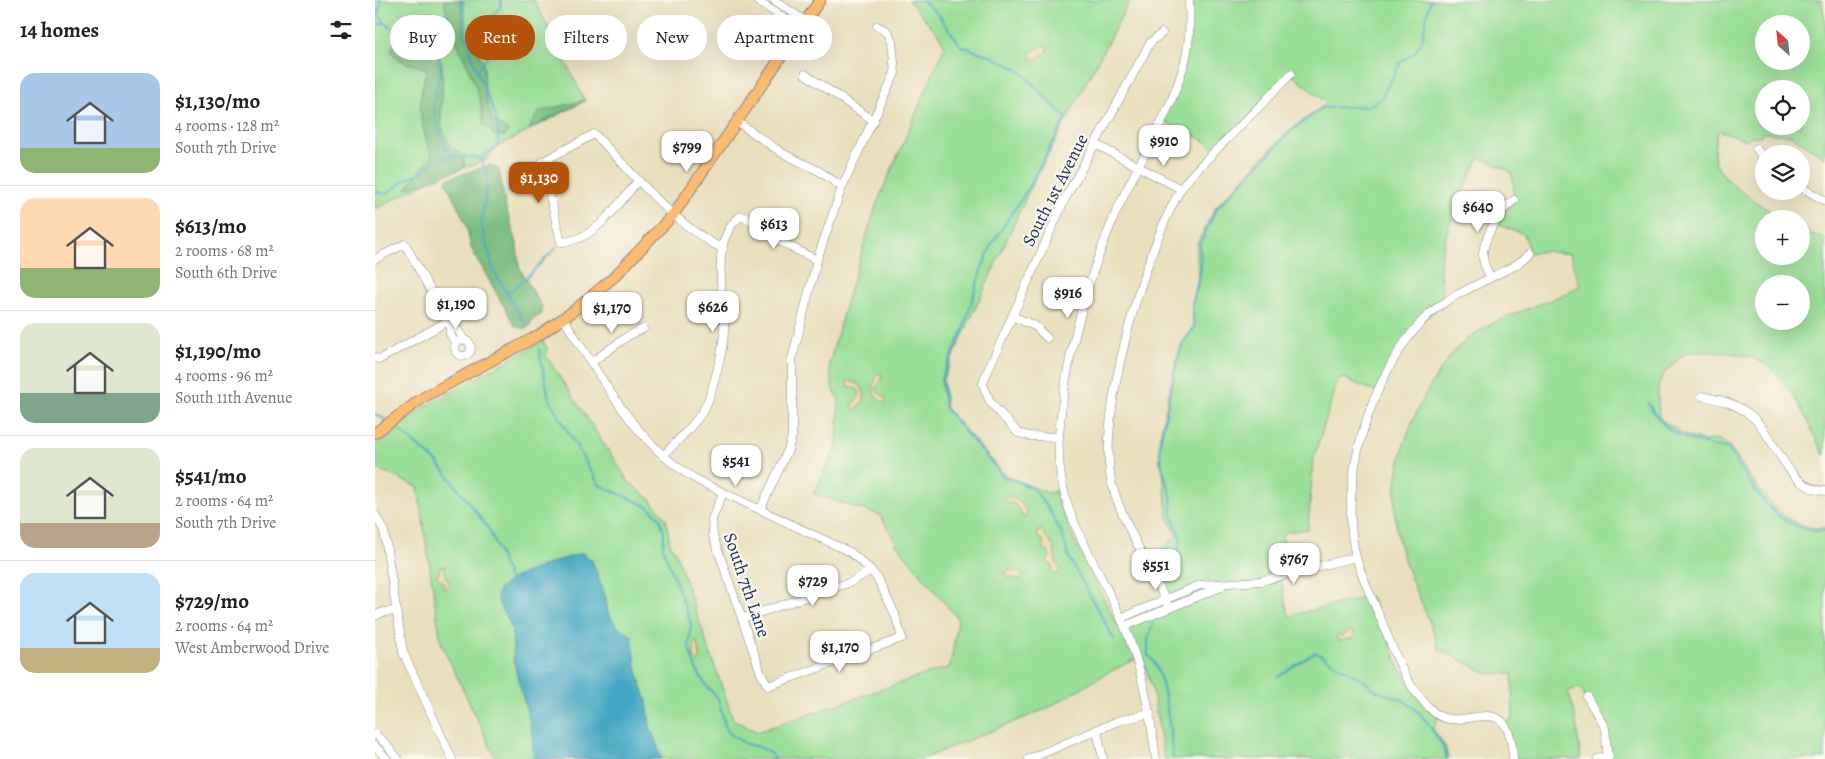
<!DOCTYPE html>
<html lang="en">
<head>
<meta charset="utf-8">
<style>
  body { margin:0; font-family:Alegreya,serif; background:#f2f2f2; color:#202124; height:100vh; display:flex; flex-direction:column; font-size:19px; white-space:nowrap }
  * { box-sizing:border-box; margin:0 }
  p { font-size:16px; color:#757577 }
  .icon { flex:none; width:28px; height:28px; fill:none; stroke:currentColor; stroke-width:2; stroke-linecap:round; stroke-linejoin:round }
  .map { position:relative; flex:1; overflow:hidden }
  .drawer { display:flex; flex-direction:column; background:#fff; width:375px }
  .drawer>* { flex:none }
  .guide { position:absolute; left:15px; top:15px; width:475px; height:45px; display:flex; gap:10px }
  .needle { width:32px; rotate:333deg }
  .tools { position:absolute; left:1380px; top:15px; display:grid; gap:10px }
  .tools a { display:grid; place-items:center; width:55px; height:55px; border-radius:50%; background:#fff; box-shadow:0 5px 20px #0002; font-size:25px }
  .price { position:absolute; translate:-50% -42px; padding:0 11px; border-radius:10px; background:#fff; color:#222; font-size:16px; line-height:32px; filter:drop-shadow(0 1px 2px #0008) }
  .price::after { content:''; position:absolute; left:50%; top:30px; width:15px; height:11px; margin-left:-8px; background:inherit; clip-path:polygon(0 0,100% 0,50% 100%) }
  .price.on { background:#b45309; color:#fff }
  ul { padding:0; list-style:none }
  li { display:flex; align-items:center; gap:15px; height:125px; padding:0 20px }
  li+li { border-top:1px solid #e0e0e0 }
  li span { display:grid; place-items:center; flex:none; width:140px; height:100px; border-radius:15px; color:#555 }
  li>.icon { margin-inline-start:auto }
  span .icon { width:60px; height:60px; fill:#fffc; stroke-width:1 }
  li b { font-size:21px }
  h2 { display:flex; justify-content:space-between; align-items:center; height:60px; padding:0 20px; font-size:21px }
  .tag { padding:0 18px; border-radius:22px; background:#fff; box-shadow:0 5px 20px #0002; font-size:18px; line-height:45px }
  .tag.on { background:#b45309; color:#fff }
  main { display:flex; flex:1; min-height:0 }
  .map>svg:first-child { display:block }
  .green { fill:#9adf97; stroke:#5a877a; fill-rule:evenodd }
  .forest { fill:#7bbe80; stroke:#4b766f }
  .sand { fill:#eeda9e; stroke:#84847e }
  .water { fill:#42a7c2; stroke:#2e6b90 }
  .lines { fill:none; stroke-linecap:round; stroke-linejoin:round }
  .stream { stroke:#42a7c2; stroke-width:2 }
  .minor-casing { stroke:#82878d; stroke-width:9 }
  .major-casing { stroke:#82878d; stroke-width:12 }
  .minor { stroke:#fff; stroke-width:8 }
  .major { stroke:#fdbc70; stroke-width:10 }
  .labels { text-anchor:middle; stroke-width:4.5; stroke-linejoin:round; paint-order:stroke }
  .street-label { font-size:18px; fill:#1b2f5e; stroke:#fbf7ec }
</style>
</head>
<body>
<main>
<section class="drawer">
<h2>14 homes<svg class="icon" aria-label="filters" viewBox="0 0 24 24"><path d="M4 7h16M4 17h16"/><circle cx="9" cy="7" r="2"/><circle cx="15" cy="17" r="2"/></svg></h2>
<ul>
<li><span style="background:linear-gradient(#a9c7e8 75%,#8fb573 0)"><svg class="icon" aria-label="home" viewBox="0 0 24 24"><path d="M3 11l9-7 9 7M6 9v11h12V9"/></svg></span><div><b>$1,130/mo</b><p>4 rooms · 128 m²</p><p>South 7th Drive</p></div></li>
<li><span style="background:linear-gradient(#ffd9b3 70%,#8fb573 0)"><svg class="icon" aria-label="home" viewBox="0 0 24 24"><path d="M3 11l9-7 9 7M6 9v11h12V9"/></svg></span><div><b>$613/mo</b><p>2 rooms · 68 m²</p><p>South 6th Drive</p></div></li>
<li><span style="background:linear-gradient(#dfe7d0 70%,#7fa58c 0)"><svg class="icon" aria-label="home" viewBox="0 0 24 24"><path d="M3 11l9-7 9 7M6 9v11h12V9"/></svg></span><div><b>$1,190/mo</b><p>4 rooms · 96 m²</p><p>South 11th Avenue</p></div></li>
<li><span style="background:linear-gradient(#dfe7d0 75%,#b9a48a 0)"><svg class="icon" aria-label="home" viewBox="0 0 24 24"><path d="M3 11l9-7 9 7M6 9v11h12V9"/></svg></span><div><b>$541/mo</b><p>2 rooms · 64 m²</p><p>South 7th Drive</p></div></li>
<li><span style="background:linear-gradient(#bfe0f5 75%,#c2b280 0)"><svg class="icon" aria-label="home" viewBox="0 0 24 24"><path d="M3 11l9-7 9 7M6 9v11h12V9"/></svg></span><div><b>$729/mo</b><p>2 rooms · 64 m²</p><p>West Amberwood Drive</p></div></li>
</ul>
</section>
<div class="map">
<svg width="1450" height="759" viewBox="0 0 1450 759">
  <rect width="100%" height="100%" fill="#fbf7ec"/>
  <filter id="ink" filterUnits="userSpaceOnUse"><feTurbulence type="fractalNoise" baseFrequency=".02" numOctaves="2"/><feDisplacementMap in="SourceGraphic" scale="10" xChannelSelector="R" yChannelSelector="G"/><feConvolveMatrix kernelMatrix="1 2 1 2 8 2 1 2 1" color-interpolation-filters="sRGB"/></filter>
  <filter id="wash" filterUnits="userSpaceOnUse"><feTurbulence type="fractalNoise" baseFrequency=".0096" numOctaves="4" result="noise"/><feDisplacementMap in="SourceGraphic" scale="20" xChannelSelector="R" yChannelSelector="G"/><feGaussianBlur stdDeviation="1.12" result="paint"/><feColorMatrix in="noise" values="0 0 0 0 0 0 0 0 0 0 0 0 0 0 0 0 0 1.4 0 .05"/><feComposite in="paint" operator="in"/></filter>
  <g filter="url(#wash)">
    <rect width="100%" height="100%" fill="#e9dfbc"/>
    <g class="green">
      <path d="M0,0H159L175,31L183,39L181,43L210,101L120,148L113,159L89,168L90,163L0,209Z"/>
      <path d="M533,0H755L654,191L568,379L571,408L630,475L672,493L681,491L685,506L704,550L742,624L792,603L772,559L802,536L793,518L784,439L801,362L808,343L819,326L817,304L823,285L822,244L840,208L911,133L952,103L916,74L841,151L832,142L787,120L809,67L814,0H1447L1450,22V158L1416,135L1387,133L1386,136L1375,137L1371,140L1343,130C1341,137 1339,146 1339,153C1338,179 1388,206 1408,219H1389V256H1426V230L1450,239V455L1447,452C1433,422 1412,370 1377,358C1357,351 1334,352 1312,352C1282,379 1281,377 1284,418L1311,436L1330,441L1343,439L1353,445C1378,478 1402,532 1450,528V759H1233L1231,735L1205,688L1193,691L1200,715L1206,759H1138L1130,724L1138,717L1137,673L1113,674L1064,649C1054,614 1034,582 1025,546C1010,487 1030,423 1063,374C1072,360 1081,347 1095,337C1128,313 1170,306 1205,286L1195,254L1170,251L1155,253L1149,234L1126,226L1121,222C1137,202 1143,198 1136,172L1105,157C1088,189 1064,239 1065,275C1065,284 1068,293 1070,302L1046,322L1001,392L968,378L963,380L938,461L933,529L911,532L907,535L916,574L905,577L914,616L996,596L1024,667L1064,716L1058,729L1071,747L1073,759H789L777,687L767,656L734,672L671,709L547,759H121L66,643L43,487L0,468V445L51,406L168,341L172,348L171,356L254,482L275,499L291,519L295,544L300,551L358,719L382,732L542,677L575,667L583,619L523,546L505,515L438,494L462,446L464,399L458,390L454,364L473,296L502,203L570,46L563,34ZM1389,24H1426V61H1389ZM1389,89H1426V126H1389ZM1389,284H1426V321H1389Z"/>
    </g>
    <g class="forest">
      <path d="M69,0H86L90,36L107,59L109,68L110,94L117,120L133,131L130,136H120L108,124C108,81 74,42 69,0Z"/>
      <path d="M51,38C79,58 62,97 67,126C68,131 73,144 77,147C86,154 91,156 89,168L31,189L57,156C44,119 42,108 51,71L50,68L30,63L18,54L16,47L20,43Z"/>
      <path d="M210,100L154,129L163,112Z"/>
      <path d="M116,165L124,170L130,205L142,244L144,267L167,307V314L157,320L155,326L150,329L140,326L96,248L91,224L71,182L72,179Z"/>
    </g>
    <g class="sand">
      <path d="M668,46L673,47L672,52L657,61L656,52Z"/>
      <path d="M504,373L507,374V379L500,390L511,398L510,403C494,395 497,385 504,373Z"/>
      <path d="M472,381C486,383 489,387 489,401L479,410L477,406C480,400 488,397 483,389L473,386Z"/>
      <path d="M631,497C640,497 649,504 652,512L650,517H646V511L638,503H630L629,499Z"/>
      <path d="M667,530L679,548L681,562L685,569L682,575L676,572L678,566L672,562L675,556L673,551L667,548L669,541L662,536L663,531Z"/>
      <path d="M70,566V575L75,584L71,589L68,588L69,582L62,577L65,567Z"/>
      <path d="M634,570L644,572L649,578L647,580L633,577L630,573Z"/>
      <path d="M974,631L979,632V638L965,641L961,638L962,635L967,636Z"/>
      <path d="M322,642L325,658L323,662L319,658V643Z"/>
    </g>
    <path class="water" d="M207,553L217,560L231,598L233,613L241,625L257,636L262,672L272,701L275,726L287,759H158C160,726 145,694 139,662C137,651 139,635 135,624C131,614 118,602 124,590C130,576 191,558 207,553Z"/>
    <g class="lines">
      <g class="stream">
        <path d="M88,0C90,22 93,44 100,65C109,92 128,119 122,147L106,158L113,175L106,226L119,271L152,327"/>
        <path d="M547,0L563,14L586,46L616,56L644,70L691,118L652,190L617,244L606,270L588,331L566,379L570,408L629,477L658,488L674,510L687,534L694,558L739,639"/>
        <path d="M0,9L10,23"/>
        <path d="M4,13L6,0"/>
        <path d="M0,25L10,23L18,29L22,44L31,54L57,49L63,54L66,70L60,94L59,113L65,134L72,150L80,156L106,158"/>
        <path d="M103,71L116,51L113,21L126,6V0"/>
        <path d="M949,108L994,106L1007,97L1026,62L1039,53L1047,41L1055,0"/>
        <path d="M0,192L11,194L33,178L50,171L59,161L78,156"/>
        <path d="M131,294L149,280L181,248"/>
        <path d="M164,349L174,399L224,485L274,507L284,517L289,532L288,548L316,624L314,648L321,669L332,687L343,698L350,726L355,734L371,744L387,748L397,755L399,759"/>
        <path d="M1273,403C1293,439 1316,441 1353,449C1380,488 1397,531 1450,531"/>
        <path d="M0,414L11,420"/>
        <path d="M17,424L62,462L76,479L114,529L135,581"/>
        <path d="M795,584L806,538L797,516L796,495L785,460V443L801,364L807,344L819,328L817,305L826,269L825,244L842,208L916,131L947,108"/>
        <path d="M772,655C790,662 796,740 798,759"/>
        <path d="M773,655V638L778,624"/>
        <path d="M903,677L940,652L991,682L1001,691L1028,700L1040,709L1052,722L1068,746L1072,759"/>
      </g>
    </g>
  </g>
  <g filter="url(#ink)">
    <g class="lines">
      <g class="minor-casing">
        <g id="minor">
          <path d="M381,0L424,28"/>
          <path d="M399,0L429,20"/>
          <path d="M430,74L499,121"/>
          <path d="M361,121L407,153L444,171L467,187"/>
          <path d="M720,144L806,189"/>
          <path d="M1381,148L1389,160"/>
          <path d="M263,181C243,204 219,242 186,242L167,162L219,134C261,175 295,222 348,249"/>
          <path d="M1426,187L1450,201"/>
          <path d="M0,259L30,244L75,326V334L81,344"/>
          <path d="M1115,277C1113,272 1109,265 1108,259C1106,241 1125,210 1139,200"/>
          <path d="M637,316L660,326L672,338"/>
          <path d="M188,318C227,378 262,448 326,482L475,552L496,570L502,578L520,614L527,638L393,686L386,673L338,536L337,519L348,493"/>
          <path d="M75,326L83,330L89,340"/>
          <circle cx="88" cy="348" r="8"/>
          <path d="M0,358L5,359L73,321"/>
          <path d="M217,362L253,336L268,329"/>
          <path d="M1327,396C1344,400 1360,403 1374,414C1402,436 1410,489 1450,491"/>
          <path d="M684,437L654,436L643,433L615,402L608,384L610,377L690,199L775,43L787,33"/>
          <path d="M288,456C302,440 323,423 332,403C339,385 348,352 349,332C351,297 332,241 366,216C378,219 384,227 393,233C408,244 425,252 442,260"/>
          <path d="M385,510L413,450L417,436V359L442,260L467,187L520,73L517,41L512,31L502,26"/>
          <path d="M0,514L9,531L28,652L77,759"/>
          <path d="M794,608C776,567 749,527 737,484C720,417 771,248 806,189C816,173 832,160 844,147C868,123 892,99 916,74"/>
          <path d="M0,616L8,612L22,611"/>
          <path d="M368,618L476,582L496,570"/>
          <path d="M746,618L825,585L886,581L981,557"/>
          <path d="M750,626L846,587"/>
          <path d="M1212,697L1230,728L1233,759"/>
          <path d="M722,730L728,759"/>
          <path d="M0,734L12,745L23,759"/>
          <path d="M0,746L12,759"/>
          <path d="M654,759L743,721L775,713"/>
          <path d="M781,759C775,712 767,667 748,623C720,556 679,512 684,435C689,365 711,282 739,217C760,167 793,120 808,68C815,46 815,23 814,0"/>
          <path d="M1138,759C1135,683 1088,736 1060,713C1033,690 1022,659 1009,627C1000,604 988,581 981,557C962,483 996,376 1047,321C1066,301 1093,289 1117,277C1130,270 1145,265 1155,253"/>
          <path d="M1222,759L1234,756"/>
        </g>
      </g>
      <g class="major-casing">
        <path id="major" d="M0,433L49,397L164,335L197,312L239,277L298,215L445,0"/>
      </g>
      <use href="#minor" class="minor"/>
      <use href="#major" class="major"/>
    </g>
  </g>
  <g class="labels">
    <g class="street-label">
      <text transform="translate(680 190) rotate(-63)" y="6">South 1st Avenue</text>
      <text transform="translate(372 585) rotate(71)" y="6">South 7th Lane</text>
    </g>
  </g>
</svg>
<div class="tools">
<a><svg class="needle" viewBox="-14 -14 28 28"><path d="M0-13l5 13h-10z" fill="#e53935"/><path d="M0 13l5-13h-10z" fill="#757577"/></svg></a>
<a><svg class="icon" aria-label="locate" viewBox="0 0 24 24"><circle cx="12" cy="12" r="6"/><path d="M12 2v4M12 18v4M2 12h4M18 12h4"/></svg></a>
<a><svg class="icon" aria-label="layers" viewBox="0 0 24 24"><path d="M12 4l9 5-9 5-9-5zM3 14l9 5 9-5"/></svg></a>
<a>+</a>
<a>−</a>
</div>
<b class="price" style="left:789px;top:167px">$910</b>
<b class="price" style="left:312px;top:173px">$799</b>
<b class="price on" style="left:164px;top:204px">$1,130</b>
<b class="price" style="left:1103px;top:233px">$640</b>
<b class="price" style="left:399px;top:250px">$613</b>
<b class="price" style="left:693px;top:319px">$916</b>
<b class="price" style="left:81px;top:330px">$1,190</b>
<b class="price" style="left:338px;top:333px">$626</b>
<b class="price" style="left:237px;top:334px">$1,170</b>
<b class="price" style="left:361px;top:487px">$541</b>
<b class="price" style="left:919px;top:585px">$767</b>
<b class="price" style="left:781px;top:591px">$551</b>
<b class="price" style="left:438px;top:607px">$729</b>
<b class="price" style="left:465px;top:673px">$1,170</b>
<div class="guide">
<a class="tag">Buy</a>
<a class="tag on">Rent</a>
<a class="tag">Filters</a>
<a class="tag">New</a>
<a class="tag">Apartment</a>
</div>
</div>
</main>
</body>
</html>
